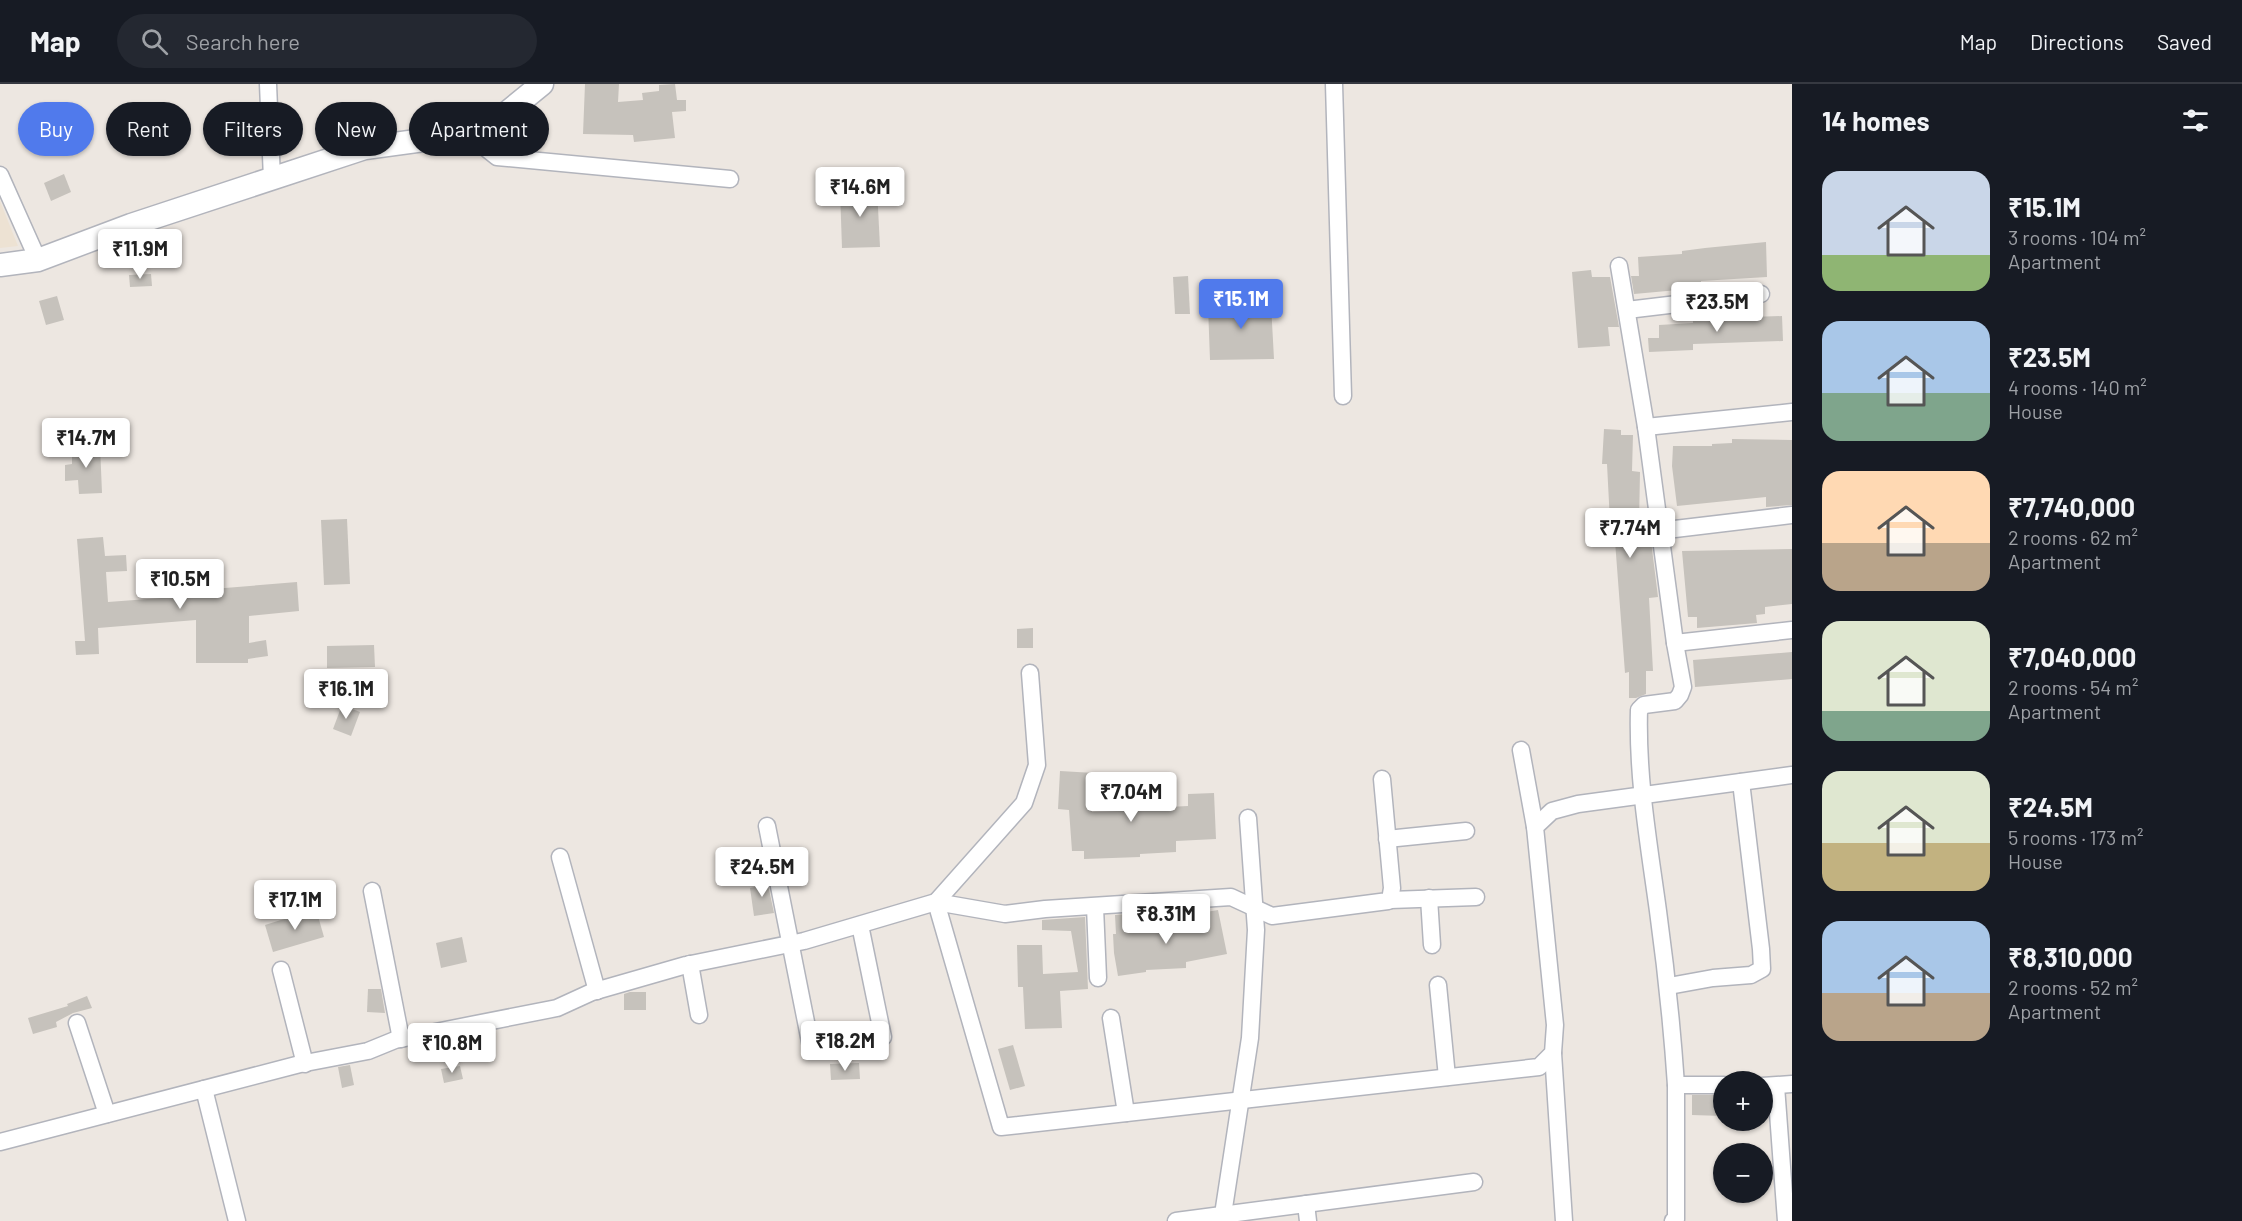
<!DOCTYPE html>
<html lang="en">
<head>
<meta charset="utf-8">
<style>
  body { margin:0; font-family:Barlow,sans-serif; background:#242831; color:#f1f3f6; height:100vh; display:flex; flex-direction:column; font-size:22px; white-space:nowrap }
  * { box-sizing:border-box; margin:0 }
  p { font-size:20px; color:#9ea1a6 }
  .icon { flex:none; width:33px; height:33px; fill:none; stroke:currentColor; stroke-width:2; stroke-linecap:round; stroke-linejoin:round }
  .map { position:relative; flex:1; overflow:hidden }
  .drawer { display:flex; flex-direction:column; background:#171b24; width:450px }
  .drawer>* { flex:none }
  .banner { position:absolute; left:18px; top:18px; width:570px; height:54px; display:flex; gap:12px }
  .controls { position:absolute; left:1713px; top:987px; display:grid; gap:12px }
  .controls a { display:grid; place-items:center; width:60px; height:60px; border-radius:50%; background:#171b24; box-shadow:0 2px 4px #0004; font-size:30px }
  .price { position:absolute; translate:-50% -51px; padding:0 14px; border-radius:6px; background:#fff; color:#222; font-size:20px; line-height:39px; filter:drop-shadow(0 2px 3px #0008) }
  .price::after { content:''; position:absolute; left:50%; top:36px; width:18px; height:14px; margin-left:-9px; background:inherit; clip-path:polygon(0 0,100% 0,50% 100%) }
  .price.current { background:#507aec; color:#fff }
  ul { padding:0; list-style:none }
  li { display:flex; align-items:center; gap:18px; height:150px; padding:0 30px }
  li span { display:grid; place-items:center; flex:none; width:168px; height:120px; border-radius:18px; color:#555 }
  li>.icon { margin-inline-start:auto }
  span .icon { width:72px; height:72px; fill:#fffc; stroke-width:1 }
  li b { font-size:26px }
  h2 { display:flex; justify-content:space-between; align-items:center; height:72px; padding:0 30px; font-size:26px }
  .tag { padding:0 21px; border-radius:27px; background:#171b24; box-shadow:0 2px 4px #0004; font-size:21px; line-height:54px }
  .tag.current { background:#507aec; color:#fff }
  header { display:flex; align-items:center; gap:36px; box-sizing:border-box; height:84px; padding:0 30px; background:#171b24; border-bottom:2px solid #363941 }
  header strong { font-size:28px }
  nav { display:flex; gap:33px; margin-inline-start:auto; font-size:21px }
  .search { width:420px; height:54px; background:#242831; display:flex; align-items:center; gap:15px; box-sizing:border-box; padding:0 21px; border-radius:33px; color:#9ea1a6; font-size:22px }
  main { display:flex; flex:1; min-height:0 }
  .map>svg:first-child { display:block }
  .education { fill:#ede2d3 }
  .building { fill:#c6c2bc }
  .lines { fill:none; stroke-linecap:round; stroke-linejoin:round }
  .minor-casing { stroke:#b2b4bc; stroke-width:19 }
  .secondary-casing { stroke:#b2b4bc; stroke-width:25 }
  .minor { stroke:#fff; stroke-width:16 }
  .secondary { stroke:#fff; stroke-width:22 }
</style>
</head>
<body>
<header>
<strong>Map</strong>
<div class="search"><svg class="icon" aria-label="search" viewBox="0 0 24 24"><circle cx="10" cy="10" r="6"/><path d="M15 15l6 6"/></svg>Search here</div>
<nav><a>Map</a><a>Directions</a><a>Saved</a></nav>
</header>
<main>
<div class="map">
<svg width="1792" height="1137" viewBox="0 0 1792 1137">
  <rect width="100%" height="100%" fill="#ede7e1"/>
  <path class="education" d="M0,117L18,162L0,164Z"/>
  <g class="building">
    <path d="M585,0H619L618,18L643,16L642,9L659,7V1L675,0L677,16H686V27L672,28L675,54L634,58L633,51L583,50Z"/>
    <path d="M145,28L165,44L149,63L129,46Z"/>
    <path d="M64,90L71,108L51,117L44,99Z"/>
    <path d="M877,104L880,163L842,164L840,106Z"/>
    <path d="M1766,158L1767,193L1701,197V201L1678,203V206L1634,210L1631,192H1639L1638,173L1682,170V167L1705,164Z"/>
    <path d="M1591,186L1592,193H1610L1619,243H1608L1610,262L1578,264L1572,188Z"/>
    <path d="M151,190L152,202L130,203L129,191Z"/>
    <path d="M1188,192L1190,230H1175L1173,193Z"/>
    <path d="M1232,203H1248L1249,221L1271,220L1274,275L1210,276L1208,222H1232Z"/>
    <path d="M57,212L64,236L46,241L39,217Z"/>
    <path d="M1782,232L1783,257L1693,260V266L1649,268L1648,254H1659V241L1693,239V235Z"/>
    <path d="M1604,345L1621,346V351H1633L1632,387L1640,388L1639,439H1641V458L1651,457L1658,513L1649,514L1653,587H1646V610L1636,614H1629V588L1625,589L1615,457H1611L1607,380H1602Z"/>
    <path d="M1732,355L1792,356V421L1766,423V413L1677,422L1672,382L1673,362H1712V360L1732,359Z"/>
    <path d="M100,361L102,409L79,410L78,396L65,397V381L72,380V362Z"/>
    <path d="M347,435L350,500L324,501L321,436Z"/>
    <path d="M103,453L105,472L126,471L127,487L106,488L108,518L201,511L200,506L297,498L299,527L249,532V559L266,556L268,572L248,575V579H196V536L98,544L99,570L76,571L75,557H85L77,455Z"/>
    <path d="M1792,465V520L1765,523V530L1756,531L1757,539L1697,544V533H1688L1682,467Z"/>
    <path d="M1033,544V564H1017V545Z"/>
    <path d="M374,561L375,583L327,584V562Z"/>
    <path d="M1792,568V595L1695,603L1693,576Z"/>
    <path d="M342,621L360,628L351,652L333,645Z"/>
    <path d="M1060,687L1094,689L1092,728L1147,726V724L1188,722V710L1214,709L1216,755L1176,757V768L1140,770V773L1084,775V767H1072L1069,726L1058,725Z"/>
    <path d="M766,791L774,829L754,832L750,804L760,802L758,792Z"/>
    <path d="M316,825L324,853L273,868L265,841Z"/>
    <path d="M1218,826L1227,870L1186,878V884L1146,886V888L1118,892L1114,869L1113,850H1116L1115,831L1127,830L1128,846L1142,845V848L1171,847V840L1208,839L1206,828Z"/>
    <path d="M1085,833L1088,905L1060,907L1062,944L1025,945L1023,903H1018L1017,861H1042L1043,890L1078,888L1071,847L1042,846V836Z"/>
    <path d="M462,853L467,878L441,884L436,859Z"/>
    <path d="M368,905H381L385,929L367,928Z"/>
    <path d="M630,908H646V926H624V910Z"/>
    <path d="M87,912L92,924L73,929L56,938L57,943L33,950L28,934L68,922L67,920Z"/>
    <path d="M1013,961L1025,1002L1010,1006L998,965Z"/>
    <path d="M859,979L860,995L831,996L830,980Z"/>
    <path d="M350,981L354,1001L342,1004L338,983Z"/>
    <path d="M460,982L463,995L444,999L441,985Z"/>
    <path d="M1692,1011H1723V1032L1692,1031Z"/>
  </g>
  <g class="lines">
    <g class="minor-casing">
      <g id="minor">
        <path d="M268,0L272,95"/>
        <path d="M1334,0L1343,312"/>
        <path d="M468,50L497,73L730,95"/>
        <path d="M0,91L38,176"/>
        <path d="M1619,182L1646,343L1675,559L1683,603L1680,611L1675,617L1644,621L1639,626C1637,694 1649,761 1658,827C1666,885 1672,942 1676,1001H1724"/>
        <path d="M1627,226L1761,210"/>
        <path d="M1646,343L1792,328"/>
        <path d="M1658,447L1792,431"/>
        <path d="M1675,559L1792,546"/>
        <path d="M1030,589L1037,681L1024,719L936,818L1001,1043L1539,983L1553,969L1555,941L1535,743L1552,727L1578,720L1792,691"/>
        <path d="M1521,666L1535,743"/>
        <path d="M767,742L811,963"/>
        <path d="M1387,755L1466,747"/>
        <path d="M560,773L597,907"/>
        <path d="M372,807L401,955"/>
        <path d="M1429,814L1432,861"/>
        <path d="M1390,816L1476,813"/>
        <path d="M1095,823L1098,894"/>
        <path d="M860,841L883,953"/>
        <path d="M690,880L699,931"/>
        <path d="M281,886L305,980"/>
        <path d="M1438,901L1447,993"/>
        <path d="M1669,902L1713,894L1751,891L1762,885L1761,865L1741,698"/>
        <path d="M1111,934L1126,1029"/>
        <path d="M77,939L107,1030"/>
        <path d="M1553,969L1564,1137"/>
        <path d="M1762,1002L1792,1000"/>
        <path d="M1776,1002L1786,1137"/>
        <path d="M204,1005L237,1137"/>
        <path d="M0,1058L300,980L368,967L395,956L557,924L592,908L686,881L804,857L936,818L1005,830L1045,825L1231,813L1272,832L1388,817L1390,816L1392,804L1382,695"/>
        <path d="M1306,1120L1308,1137"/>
        <path d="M1176,1137L1474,1098"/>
        <path d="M1222,1137L1250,954L1256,846L1248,734"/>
        <path d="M1673,1137L1676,1135V1001"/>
      </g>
    </g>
    <g class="secondary-casing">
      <path id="secondary" d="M0,181L38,176L131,141L365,64L468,50L504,31L542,0"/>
    </g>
    <use href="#minor" class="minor"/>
    <use href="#secondary" class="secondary"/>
  </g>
</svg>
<div class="controls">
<a>+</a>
<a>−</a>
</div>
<b class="price" style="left:860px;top:134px">₹14.6M</b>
<b class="price" style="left:140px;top:196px">₹11.9M</b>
<b class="price current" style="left:1241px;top:246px">₹15.1M</b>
<b class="price" style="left:1717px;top:249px">₹23.5M</b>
<b class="price" style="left:86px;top:385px">₹14.7M</b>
<b class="price" style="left:1630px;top:475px">₹7.74M</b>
<b class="price" style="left:180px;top:526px">₹10.5M</b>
<b class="price" style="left:346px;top:636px">₹16.1M</b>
<b class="price" style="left:1131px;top:739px">₹7.04M</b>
<b class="price" style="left:762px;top:814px">₹24.5M</b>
<b class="price" style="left:295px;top:847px">₹17.1M</b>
<b class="price" style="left:1166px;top:861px">₹8.31M</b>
<b class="price" style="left:845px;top:988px">₹18.2M</b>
<b class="price" style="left:452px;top:990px">₹10.8M</b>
<div class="banner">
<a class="tag current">Buy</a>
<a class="tag">Rent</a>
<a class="tag">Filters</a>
<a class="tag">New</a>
<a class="tag">Apartment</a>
</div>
</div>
<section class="drawer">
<h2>14 homes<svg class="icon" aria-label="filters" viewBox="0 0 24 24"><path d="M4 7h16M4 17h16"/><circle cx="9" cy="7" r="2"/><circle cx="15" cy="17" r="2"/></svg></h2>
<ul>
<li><span style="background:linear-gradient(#c9d6e8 70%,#8fb573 0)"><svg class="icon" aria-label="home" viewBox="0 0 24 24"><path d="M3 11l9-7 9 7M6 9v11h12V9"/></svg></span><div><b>₹15.1M</b><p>3 rooms · 104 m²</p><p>Apartment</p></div></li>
<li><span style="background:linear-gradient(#a9c7e8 60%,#7fa58c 0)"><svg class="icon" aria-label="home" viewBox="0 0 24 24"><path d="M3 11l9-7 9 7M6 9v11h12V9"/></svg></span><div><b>₹23.5M</b><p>4 rooms · 140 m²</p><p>House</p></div></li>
<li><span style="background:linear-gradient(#ffd9b3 60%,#b9a48a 0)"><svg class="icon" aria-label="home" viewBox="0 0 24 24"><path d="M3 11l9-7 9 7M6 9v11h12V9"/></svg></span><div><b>₹7,740,000</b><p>2 rooms · 62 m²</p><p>Apartment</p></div></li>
<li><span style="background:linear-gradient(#dfe7d0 75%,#7fa58c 0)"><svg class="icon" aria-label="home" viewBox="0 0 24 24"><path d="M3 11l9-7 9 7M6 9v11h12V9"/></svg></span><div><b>₹7,040,000</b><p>2 rooms · 54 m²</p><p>Apartment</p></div></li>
<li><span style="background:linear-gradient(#dfe7d0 60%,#c2b280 0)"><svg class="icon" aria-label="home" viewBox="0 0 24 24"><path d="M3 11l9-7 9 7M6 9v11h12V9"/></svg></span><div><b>₹24.5M</b><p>5 rooms · 173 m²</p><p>House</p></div></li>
<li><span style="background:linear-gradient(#a9c7e8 60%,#b9a48a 0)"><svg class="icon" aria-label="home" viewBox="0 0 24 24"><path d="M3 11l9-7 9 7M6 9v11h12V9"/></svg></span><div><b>₹8,310,000</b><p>2 rooms · 52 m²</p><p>Apartment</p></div></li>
</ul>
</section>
</main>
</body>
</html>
